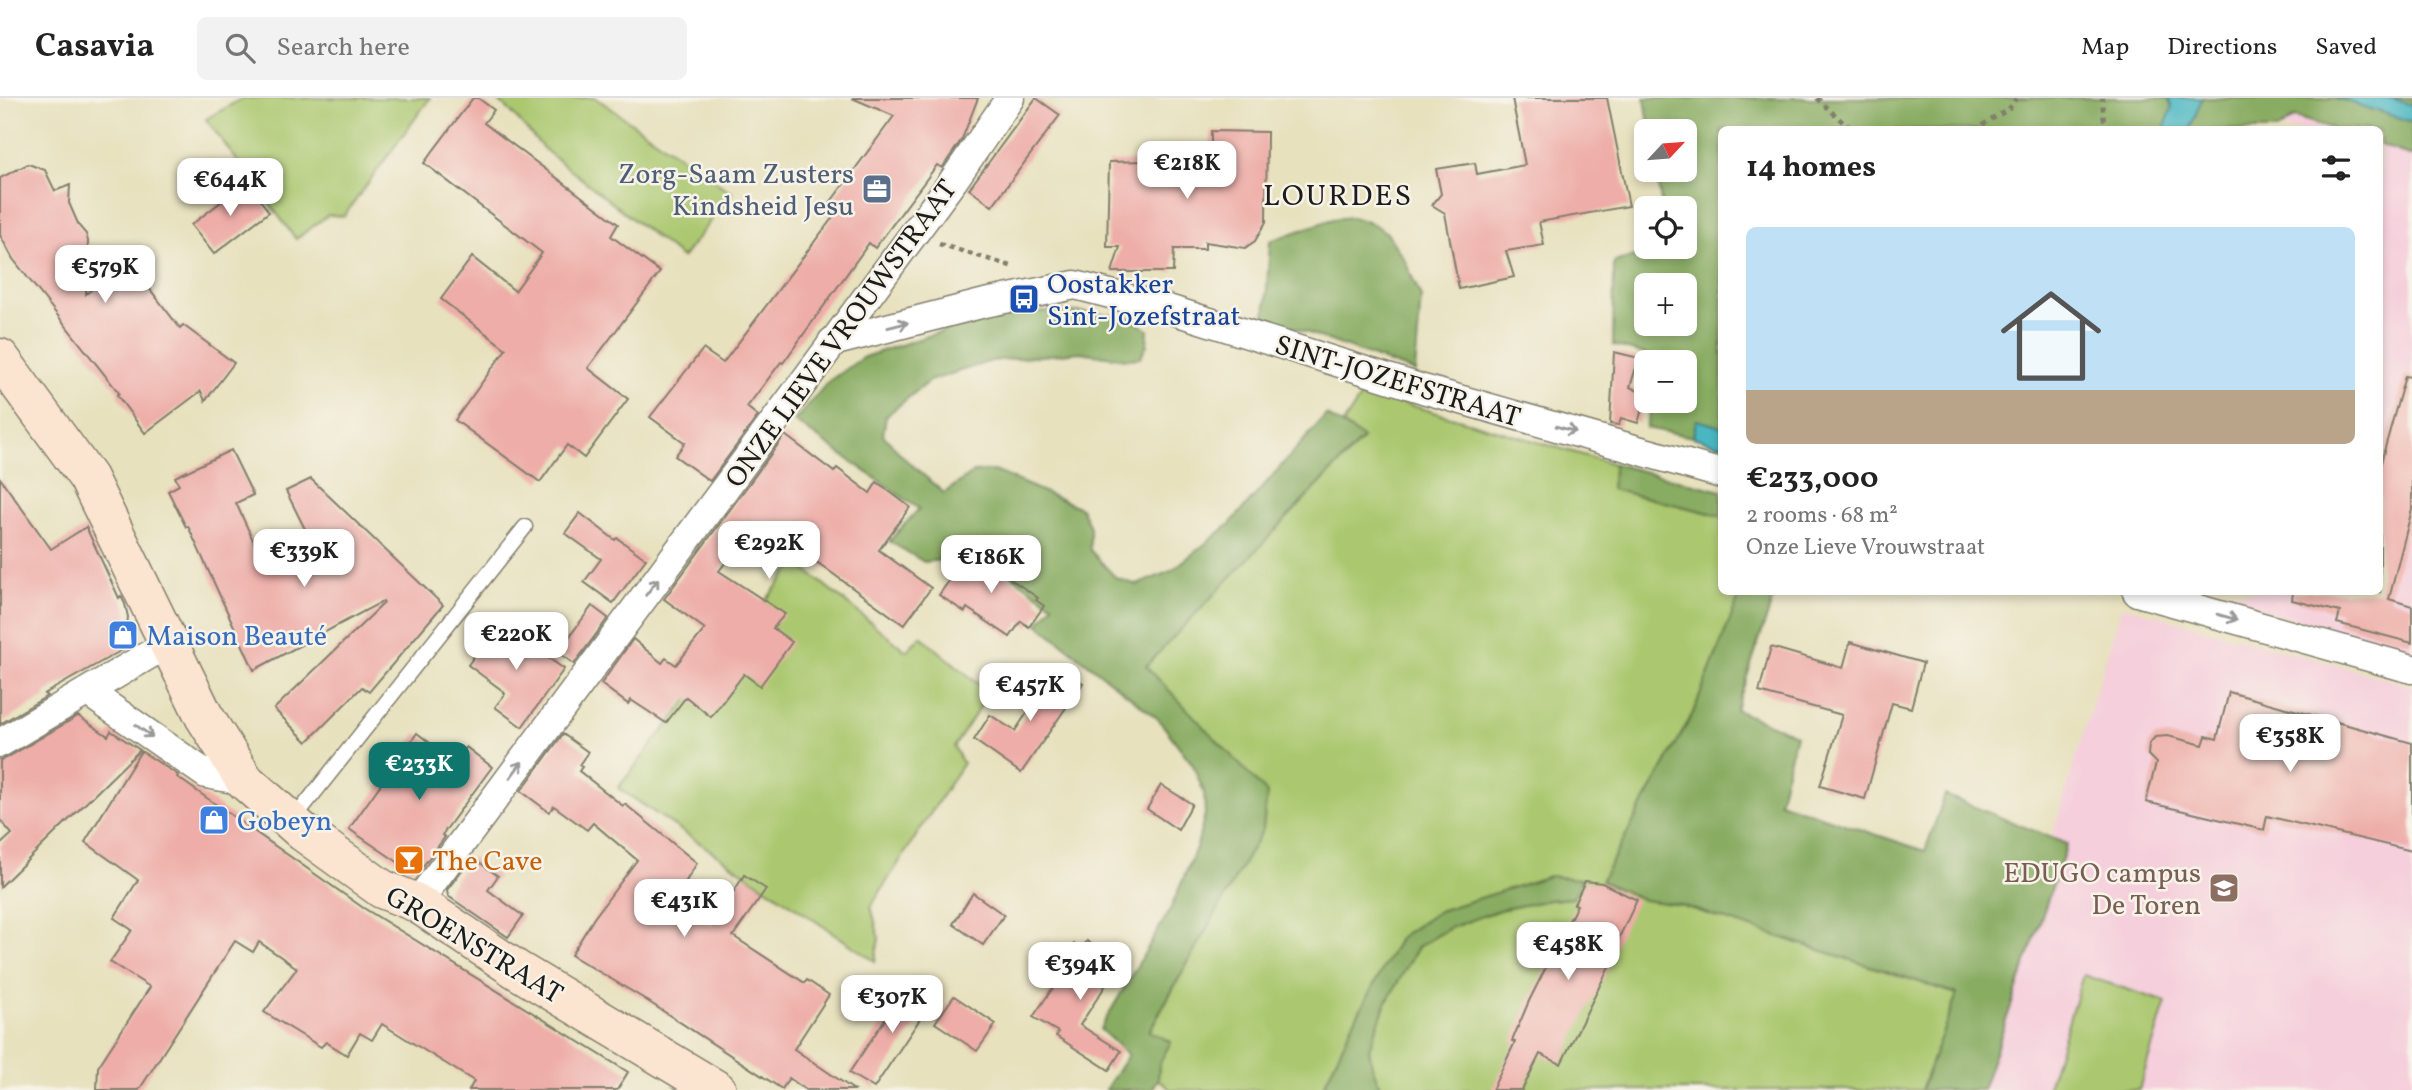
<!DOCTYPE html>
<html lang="en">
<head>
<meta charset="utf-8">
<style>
  body { margin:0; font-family:Vollkorn,serif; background:#f2f2f2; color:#222; height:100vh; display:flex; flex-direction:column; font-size:26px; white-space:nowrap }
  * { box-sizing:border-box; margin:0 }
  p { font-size:23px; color:#767676 }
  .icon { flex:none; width:38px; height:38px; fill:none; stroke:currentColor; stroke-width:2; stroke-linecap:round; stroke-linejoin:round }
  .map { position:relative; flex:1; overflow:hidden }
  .side { position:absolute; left:1718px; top:28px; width:665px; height:469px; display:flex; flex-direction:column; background:#fff; border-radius:10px; box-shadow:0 4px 10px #0003 }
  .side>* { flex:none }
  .needle { width:46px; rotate:64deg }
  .buttons { position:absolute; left:1634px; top:21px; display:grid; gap:14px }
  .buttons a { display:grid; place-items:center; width:63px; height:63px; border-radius:10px; background:#fff; box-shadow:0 4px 10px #0003; font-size:35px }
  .price { position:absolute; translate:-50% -60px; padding:0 16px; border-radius:14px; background:#fff; color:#222; font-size:23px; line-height:46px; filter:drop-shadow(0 2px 4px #0008) }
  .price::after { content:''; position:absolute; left:50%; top:42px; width:21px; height:16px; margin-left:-10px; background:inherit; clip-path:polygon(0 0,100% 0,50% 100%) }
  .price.active { background:#0f766e; color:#fff }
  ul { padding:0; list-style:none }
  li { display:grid; align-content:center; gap:14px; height:371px; padding:0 28px }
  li+li { border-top:2px solid #e0e0e0 }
  li span { display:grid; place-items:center; height:217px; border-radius:10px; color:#555 }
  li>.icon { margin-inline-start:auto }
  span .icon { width:126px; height:126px; fill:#fffc; stroke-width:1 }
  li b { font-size:30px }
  h2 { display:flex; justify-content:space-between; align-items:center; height:84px; padding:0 28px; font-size:30px }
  header { display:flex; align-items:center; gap:42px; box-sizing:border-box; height:98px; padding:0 35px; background:#fff; border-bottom:2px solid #e0e0e0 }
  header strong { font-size:33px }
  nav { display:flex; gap:38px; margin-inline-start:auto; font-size:24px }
  .search { width:490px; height:63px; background:#f2f2f2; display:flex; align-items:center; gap:18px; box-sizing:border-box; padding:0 24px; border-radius:10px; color:#767676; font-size:26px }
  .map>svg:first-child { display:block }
  .built { fill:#f5cfdc }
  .green { fill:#abc86f; stroke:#647246; stroke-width:2 }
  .forest { fill:#88ac62; stroke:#52643f; stroke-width:2; fill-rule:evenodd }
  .water { fill:#49b7c2; stroke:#326a6f; stroke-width:2 }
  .building { fill:#eeada8 }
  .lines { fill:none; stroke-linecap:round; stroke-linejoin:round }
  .lane-casing { stroke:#827e6d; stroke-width:17 }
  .street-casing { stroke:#827e6d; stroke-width:31 }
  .secondary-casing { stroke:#827e6d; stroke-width:41 }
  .path { stroke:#827e6d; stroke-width:4.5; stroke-dasharray:5 5; stroke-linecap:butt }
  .lane { stroke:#fff; stroke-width:14 }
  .street { stroke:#fff; stroke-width:28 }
  .secondary { stroke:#fce5d0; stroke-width:38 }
  .oneway { stroke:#999 }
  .labels { text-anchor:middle; stroke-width:5; stroke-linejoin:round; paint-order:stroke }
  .service-label { font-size:28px; fill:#4e5e75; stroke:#f7f3e8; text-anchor:end }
  .transit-label { font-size:28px; fill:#164399; stroke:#f7f3e8; text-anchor:start }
  .street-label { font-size:28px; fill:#1c1c1c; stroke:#f7f3e8 }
  .shop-label { font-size:28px; fill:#366cbe; stroke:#f7f3e8; text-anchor:start }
  .food-label { font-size:28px; fill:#c56008; stroke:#f7f3e8; text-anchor:start }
  .education-label { font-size:28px; fill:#785e54; stroke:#f7f3e8; text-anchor:end }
  .neighbourhood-label { font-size:30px; letter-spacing:2px; fill:#1c1c1c; stroke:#f7f3e8 }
</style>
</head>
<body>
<header>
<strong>Casavia</strong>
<div class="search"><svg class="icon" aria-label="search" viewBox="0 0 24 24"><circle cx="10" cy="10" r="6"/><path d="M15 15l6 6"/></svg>Search here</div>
<nav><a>Map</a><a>Directions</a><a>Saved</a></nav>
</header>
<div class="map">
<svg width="2412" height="992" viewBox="0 0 2412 992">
  <rect width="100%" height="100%" fill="#f7f3e8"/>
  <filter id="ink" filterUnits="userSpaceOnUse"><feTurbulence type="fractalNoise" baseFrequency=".0143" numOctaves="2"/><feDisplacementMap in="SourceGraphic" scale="14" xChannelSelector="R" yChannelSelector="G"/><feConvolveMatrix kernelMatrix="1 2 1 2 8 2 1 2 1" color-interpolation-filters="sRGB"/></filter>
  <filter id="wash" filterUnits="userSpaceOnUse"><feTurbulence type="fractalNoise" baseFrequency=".00686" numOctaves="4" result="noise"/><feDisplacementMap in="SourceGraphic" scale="28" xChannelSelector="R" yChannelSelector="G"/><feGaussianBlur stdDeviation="1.57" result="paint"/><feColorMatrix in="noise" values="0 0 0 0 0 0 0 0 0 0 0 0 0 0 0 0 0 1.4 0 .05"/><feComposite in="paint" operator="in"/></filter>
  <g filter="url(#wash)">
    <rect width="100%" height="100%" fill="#e7e1be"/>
    <g class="built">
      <path d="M2294,19L2333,31L2277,32Z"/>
      <path d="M2380,47L2412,58V556L2201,494H2380Z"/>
      <path d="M2122,508L2412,588V992H1975Z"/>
    </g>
    <g class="green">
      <path d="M243,0H430L344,118L328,117L296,141L206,21Z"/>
      <path d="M495,0H596L732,95L682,160L544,51L511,14Z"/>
      <path d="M1364,294L1614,366L1611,391L1722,418V494H1741L1693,615L1601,783L1644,802L1680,807L1957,896L1921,992H1381L1372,968L1369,951L1386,905L1418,849L1450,830L1499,812L1549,802L1573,800L1549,778L1400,839L1351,929L1322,992H1171L1158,981L1159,966L1149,934L1263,731L1145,568L1363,341L1343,326Z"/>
      <path d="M796,464L906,553L921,538L989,595L954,649L963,665L871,808L879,840L875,863L618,690Z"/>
      <path d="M2083,877L2166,904L2139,992H2047Z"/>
    </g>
    <g class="forest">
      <path d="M1645,0H2412V58L2380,47V32L2333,31L2295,19L2277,32H1722V348L1693,339L1646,330L1653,303H1685V264H1663V261L1613,247L1614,164L1667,149H1685V110H1662L1656,72H1685V33H1650ZM1647,187H1685V226H1647Z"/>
      <path d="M1352,119L1373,126L1387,135L1405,163L1421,199L1415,274L1265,219L1270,143L1333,121Z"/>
      <path d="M1065,213L1127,218L1148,232L1147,247L1140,260L1126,261L1080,254L991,263L929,283L886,318L883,337L905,361L944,395L974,374L995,373L1081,410L1090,429V452L1116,480L1137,487L1171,473L1230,426L1326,317L1363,340L1146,568L1267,695L1263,731L1149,933L1171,944L1159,966L1158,981L1152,992H1105L1128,957L1100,931L1171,810L1197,748L1205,716L1204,695L1193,667L1158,621L1038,526L1053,507L969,447L959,460L924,464L889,443L919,411L794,323L829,283L864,259L995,216Z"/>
      <path d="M1614,366L1722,393V418L1611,391Z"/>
      <path d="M1741,494H1775L1736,612L1796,637L1779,704L1925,753L1945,697L2067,746L1982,992H1921L1957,896L1680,807L1644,802L1601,783L1693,615Z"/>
      <path d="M1549,778L1582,781L1573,800L1549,802L1499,812L1450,830L1418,849L1386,905L1369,951L1372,968L1381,992H1322L1351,929L1400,839L1439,813Z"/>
    </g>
    <g class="water">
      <path d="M2168,0H2202L2190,31H2164L2172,10Z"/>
      <path d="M2336,0H2391L2412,7V24Z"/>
      <path d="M1696,322L1722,329V348L1693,339Z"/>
    </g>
    <g id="blocks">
      <g class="building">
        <path d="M473,0H478L494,12L484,25L618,126L611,138L660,174L588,270L628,301L584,360L567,347L540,384L455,322L506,251L441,201L472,159L515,193L542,155L424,65Z"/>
        <path d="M852,0H978L962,41L942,70L937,67L875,150L869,145L783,265L781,264L747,309L758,318L710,383L675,358L685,345L650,319L703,251L723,265L833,119L824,113L894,18Z"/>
        <path d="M1036,0L1060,17L992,108L969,91Z"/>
        <path d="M1512,0H1607L1629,108L1539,124L1544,147L1506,153L1514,179L1459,191L1445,115L1432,107L1441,96L1436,71L1475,65L1477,76L1525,67Z"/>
        <path d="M1211,33L1267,34L1266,124L1255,143L1245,150L1205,144V151H1174L1173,174H1112L1120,149H1107L1109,64L1145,63V54H1211Z"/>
        <path d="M28,66L45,72L55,93L70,87L69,105L79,128L86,136L88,143L86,196L128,163L180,230L183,227L234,265L205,303L201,293L145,335L117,297L119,295L13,161L0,137V80Z"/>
        <path d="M247,84L269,114L214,156L191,127Z"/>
        <path d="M1614,254L1639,260L1630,289L1646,297L1638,325L1621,320L1619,327L1610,326Z"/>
        <path d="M2405,278L2412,279V411L2389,501L2412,508V545L2337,525L2340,514L2292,502L2293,494H2380V368Z"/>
        <path d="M785,337L834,374L837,370L870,395L877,384L910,409L879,452L931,490L904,527L768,429L765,433L755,426L719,473L785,516L773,530L792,544L760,588L744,576L711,619L686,599L666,625L631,602L628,606L601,586L633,541L662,565L666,560L676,567L705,531L664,501Z"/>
        <path d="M231,352L253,397L236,405L257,451L259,450L268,469L313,447L286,393L311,381L443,507L369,594L362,589L307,644L274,611L384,505L383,503L254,572L188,428L186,429L168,393L179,387L175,379Z"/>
        <path d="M0,380L51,451L86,429L119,500L121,498L125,506L128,519L124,551L44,596L47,598L0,626Z"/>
        <path d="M580,415L615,442L617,440L646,461L613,505L584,484L601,461L565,435Z"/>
        <path d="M970,453L1038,500L1036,502L1044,508L1029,529L1021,523L1010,539L967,510L965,514L939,497Z"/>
        <path d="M592,508L608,520L574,566L558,554Z"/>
        <path d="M498,524L564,571L522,629L495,609L505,596L503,593L468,567Z"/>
        <path d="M1850,544L1923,565L1911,610L1892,605L1865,701L1820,688L1842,617L1759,594L1771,549L1843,570Z"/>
        <path d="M1058,568L1083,585L1021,675L974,642L990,617L1015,633Z"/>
        <path d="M2229,594L2412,645V753L2267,718L2264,732L2146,704L2156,665L2148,657L2149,646L2155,639L2168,638L2203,647L2206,638L2217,641Z"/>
        <path d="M78,618L108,638L111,633L140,652L0,789V747L12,736L0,722V662L8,659Z"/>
        <path d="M417,635L452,662L454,659L457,662L466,649L492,669L442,737L445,739L423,768L408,771L349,731Z"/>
        <path d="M563,636L588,654L579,667L582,669L579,673L623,708L625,706L697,765L674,803L713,828L744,777L766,791L733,838L805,885L807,882L829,897L794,951L854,992H806L789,980L782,991L643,900L571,857L594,820L637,762L593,725L587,732L554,708L549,714L521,693Z"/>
        <path d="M141,653L178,677L177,679L362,809L628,974L617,992H469L474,983L382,926L372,942L360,935L347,957L326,944L321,949L264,914L297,870L259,844L253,854L235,843L139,992H97L98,969L150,889L110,864L132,832L114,820L138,782L85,744Z"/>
        <path d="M1161,687L1192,706L1178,732L1147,711Z"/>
        <path d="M472,759L498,778L488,792L523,818L508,839L448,798L447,792Z"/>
        <path d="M1585,783L1602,785L1637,802L1608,863L1611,865L1561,966L1540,956L1522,992H1492L1515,944L1512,943L1529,903L1577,807L1574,806Z"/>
        <path d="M973,795L1004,817L983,847L953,826Z"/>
        <path d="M1087,843L1120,865L1080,927L1121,953L1109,972L1056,938L1058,934L1033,919L1065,872L1059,868L1074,846L1082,851Z"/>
        <path d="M910,884L934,900L874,990L849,975Z"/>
        <path d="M954,898L996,926L977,953L935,925Z"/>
      </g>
    </g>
  </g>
  <g filter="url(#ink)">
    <use href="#blocks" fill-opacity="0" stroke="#827e6d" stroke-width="2"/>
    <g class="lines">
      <g class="lane-casing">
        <path id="lane" d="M292,723L525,429"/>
      </g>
      <g class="street-casing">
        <g id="street">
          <path d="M832,244L985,205L1075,187L1165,210L1423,291L1722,376"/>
          <path d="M2137,494L2412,571"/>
          <path d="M88,594L206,676L245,683"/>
          <path d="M0,645L169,545"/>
          <path d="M417,805L953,83L1010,0"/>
        </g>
      </g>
      <g class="secondary-casing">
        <path id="secondary" d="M0,260L88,380L204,618L245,683L303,734L382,791L417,805L517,872L717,992"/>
      </g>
      <g class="path">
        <path d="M1817,0L1845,26L1856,32"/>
        <path d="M1974,32L2009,11L2016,0"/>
        <path d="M2101,32L2104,25L2102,0"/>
        <path d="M939,146L1014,169"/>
      </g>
      <use href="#lane" class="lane"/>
      <use href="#street" class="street"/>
      <use href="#secondary" class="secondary"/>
    </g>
    <defs><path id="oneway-shaft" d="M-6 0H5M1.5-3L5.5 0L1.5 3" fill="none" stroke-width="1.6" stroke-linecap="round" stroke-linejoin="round" transform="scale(1.75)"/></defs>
    <g class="oneway">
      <use href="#oneway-shaft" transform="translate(898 227) rotate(-14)"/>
      <use href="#oneway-shaft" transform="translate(1566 331) rotate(16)"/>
      <use href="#oneway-shaft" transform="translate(652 489) rotate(-53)"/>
      <use href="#oneway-shaft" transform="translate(2227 519) rotate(16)"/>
      <use href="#oneway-shaft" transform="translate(144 633) rotate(35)"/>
      <use href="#oneway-shaft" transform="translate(516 672) rotate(-53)"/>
    </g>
  </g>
  <defs>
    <g id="office-square" transform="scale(1.575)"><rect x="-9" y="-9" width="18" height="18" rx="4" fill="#5c6f8a" stroke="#f7f3e8"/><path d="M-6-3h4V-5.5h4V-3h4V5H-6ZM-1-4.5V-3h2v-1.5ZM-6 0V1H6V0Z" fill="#fff"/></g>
    <g id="bus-square" transform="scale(1.575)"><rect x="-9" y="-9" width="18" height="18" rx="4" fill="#1a4fb4" stroke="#f7f3e8"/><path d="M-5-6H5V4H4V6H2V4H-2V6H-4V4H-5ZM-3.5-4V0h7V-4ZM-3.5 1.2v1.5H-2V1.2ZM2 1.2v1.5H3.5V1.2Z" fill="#fff"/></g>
    <g id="shop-square" transform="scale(1.575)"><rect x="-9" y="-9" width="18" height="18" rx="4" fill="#3f7fe0" stroke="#f7f3e8"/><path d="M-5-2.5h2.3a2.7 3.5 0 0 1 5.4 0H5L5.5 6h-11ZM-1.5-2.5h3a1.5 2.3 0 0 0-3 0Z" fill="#fff"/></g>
    <g id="bar-square" transform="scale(1.575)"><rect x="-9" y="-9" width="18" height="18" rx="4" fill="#e8710a" stroke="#f7f3e8"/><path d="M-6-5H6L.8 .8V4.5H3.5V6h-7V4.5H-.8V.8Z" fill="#fff"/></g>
    <g id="school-square" transform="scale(1.575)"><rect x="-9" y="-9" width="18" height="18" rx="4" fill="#8d6e63" stroke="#f7f3e8"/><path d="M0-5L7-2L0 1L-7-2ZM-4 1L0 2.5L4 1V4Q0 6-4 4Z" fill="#fff"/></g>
  </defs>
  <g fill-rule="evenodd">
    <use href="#office-square" x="877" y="91"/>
    <use href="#bus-square" x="1024" y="201"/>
    <use href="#shop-square" x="123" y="537"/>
    <use href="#shop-square" x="214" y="722"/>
    <use href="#bar-square" x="409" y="762"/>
    <use href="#school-square" x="2224" y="790"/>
  </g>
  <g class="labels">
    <g class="service-label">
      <text x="854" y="85">Zorg-Saam Zusters<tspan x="854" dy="32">Kindsheid Jesu</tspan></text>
    </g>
    <g class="transit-label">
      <text x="1047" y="195">Oostakker<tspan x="1047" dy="32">Sint-Jozefstraat</tspan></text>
    </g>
    <g class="street-label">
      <text transform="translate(840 235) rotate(-54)" y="10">ONZE LIEVE VROUWSTRAAT</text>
      <text transform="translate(1398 282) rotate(17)" y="10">SINT-JOZEFSTRAAT</text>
      <text transform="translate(475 846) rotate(31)" y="10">GROENSTRAAT</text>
    </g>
    <g class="shop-label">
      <text x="146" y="547">Maison Beauté</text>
      <text x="237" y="732">Gobeyn</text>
    </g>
    <g class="food-label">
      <text x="432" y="772">The Cave</text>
    </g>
    <g class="education-label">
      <text x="2201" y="784">EDUGO campus<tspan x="2201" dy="32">De Toren</tspan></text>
    </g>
    <g class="neighbourhood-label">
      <text x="1338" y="107">LOURDES</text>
    </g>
  </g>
</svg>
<div class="buttons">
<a><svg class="needle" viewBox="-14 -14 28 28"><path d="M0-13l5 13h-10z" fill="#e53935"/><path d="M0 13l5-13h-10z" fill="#767676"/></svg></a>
<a><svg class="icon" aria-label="locate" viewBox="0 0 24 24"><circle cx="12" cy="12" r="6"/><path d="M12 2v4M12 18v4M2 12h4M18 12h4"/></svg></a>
<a>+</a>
<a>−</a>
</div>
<b class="price" style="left:1187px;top:103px">€218K</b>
<b class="price" style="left:230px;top:120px">€644K</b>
<b class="price" style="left:105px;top:207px">€579K</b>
<b class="price" style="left:769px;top:483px">€292K</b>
<b class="price" style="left:304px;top:491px">€339K</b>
<b class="price" style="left:991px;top:497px">€186K</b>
<b class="price" style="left:516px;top:574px">€220K</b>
<b class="price" style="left:1030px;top:625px">€457K</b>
<b class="price" style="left:2290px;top:676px">€358K</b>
<b class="price active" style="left:419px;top:704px">€233K</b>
<b class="price" style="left:684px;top:841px">€431K</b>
<b class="price" style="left:1568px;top:884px">€458K</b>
<b class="price" style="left:1080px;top:904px">€394K</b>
<b class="price" style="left:892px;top:937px">€307K</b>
<section class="side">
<h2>14 homes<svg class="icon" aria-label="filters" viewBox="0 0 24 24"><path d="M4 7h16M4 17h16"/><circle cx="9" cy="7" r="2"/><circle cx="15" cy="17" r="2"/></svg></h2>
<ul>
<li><span style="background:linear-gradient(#bfe0f5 75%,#b9a48a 0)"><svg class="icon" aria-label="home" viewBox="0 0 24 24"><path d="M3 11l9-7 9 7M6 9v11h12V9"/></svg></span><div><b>€233,000</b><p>2 rooms · 68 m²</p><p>Onze Lieve Vrouwstraat</p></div></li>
</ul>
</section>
</div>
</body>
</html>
